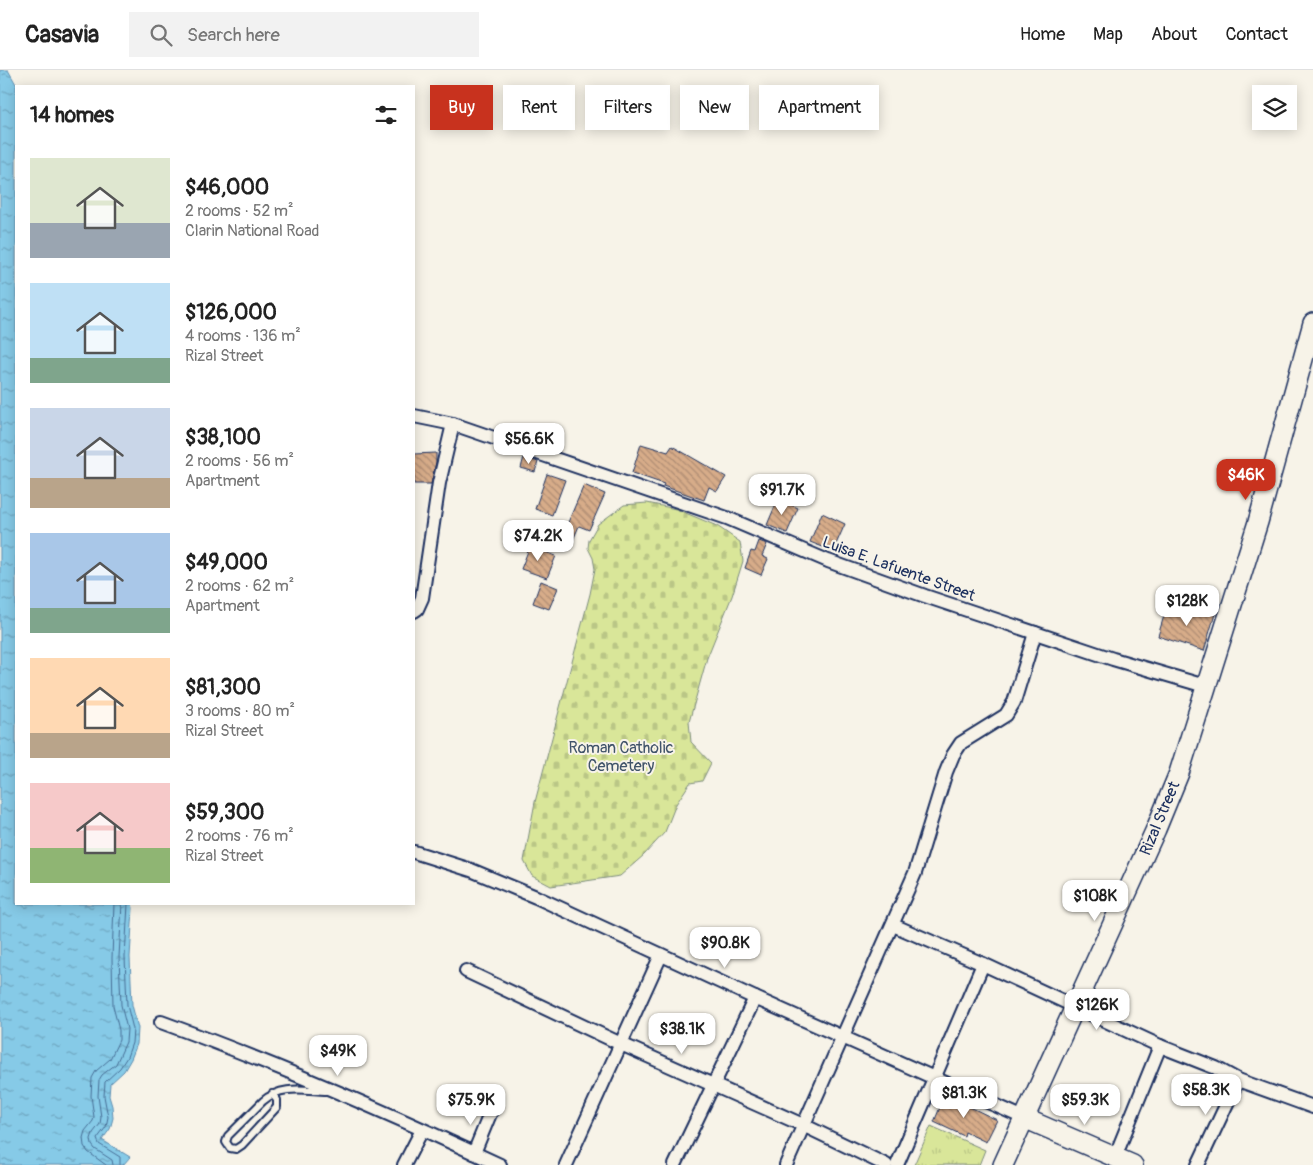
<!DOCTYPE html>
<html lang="en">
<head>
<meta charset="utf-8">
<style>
  body { margin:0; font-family:Pangolin,sans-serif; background:#f2f2f2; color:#222; height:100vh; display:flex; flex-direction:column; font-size:19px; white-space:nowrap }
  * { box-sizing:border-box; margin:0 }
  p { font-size:16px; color:#767676 }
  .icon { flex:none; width:28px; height:28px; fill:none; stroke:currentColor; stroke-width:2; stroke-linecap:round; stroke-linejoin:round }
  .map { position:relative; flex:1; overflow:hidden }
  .drawer { position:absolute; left:15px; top:15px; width:400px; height:820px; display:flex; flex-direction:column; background:#fff; border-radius:0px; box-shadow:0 2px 12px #0003 }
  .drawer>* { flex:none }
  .banner { position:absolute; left:430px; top:15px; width:475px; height:45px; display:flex; gap:10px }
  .buttons { position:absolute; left:1252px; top:15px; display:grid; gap:10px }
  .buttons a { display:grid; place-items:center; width:45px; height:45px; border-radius:0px; background:#fff; box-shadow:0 2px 12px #0003; font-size:25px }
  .price { position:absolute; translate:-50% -42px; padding:0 11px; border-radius:10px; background:#fff; color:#222; font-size:16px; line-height:32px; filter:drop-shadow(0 1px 2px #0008) }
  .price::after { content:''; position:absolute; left:50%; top:30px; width:15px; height:11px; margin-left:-8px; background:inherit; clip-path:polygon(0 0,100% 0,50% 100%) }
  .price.active { background:#c8321e; color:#fff }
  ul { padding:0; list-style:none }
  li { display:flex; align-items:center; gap:15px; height:125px; padding:0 15px }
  li span { display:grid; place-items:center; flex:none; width:140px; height:100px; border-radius:0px; color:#555 }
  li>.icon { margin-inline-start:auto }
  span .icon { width:60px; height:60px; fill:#fffc; stroke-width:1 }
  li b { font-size:21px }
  h2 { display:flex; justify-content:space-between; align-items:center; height:60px; padding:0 15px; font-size:21px }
  .chip { padding:0 18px; border-radius:0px; background:#fff; box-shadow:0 2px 12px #0003; font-size:18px; line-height:45px }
  .chip.active { background:#c8321e; color:#fff }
  header { display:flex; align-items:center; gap:30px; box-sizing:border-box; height:70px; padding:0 25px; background:#fff; border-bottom:1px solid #e0e0e0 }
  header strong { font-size:24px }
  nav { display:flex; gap:28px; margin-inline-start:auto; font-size:18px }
  .search { width:350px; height:45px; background:#f2f2f2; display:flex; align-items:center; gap:12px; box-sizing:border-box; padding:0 18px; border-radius:0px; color:#767676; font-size:19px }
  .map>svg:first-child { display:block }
  .grass { fill:url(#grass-tufts); stroke:#7a8a7c }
  .cemetery { fill:url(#cemetery-stones); stroke:#7a8a7c }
  .water { fill:url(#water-ripples); stroke:#5b8cb0 }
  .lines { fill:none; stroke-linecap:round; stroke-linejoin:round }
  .shore { stroke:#466d95; stroke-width:1 }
  .building { fill:url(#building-back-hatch); stroke:#1b2f5e }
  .lane-casing { stroke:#1b2f5e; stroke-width:10 }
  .street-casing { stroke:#1b2f5e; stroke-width:16 }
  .secondary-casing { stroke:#1b2f5e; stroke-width:22 }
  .lane { stroke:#f7f3e8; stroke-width:6 }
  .street { stroke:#f7f3e8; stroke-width:12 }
  .secondary { stroke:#f7f3e8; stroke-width:19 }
  .labels { text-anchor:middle; stroke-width:4; stroke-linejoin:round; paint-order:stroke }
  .street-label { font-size:16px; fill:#1b2f5e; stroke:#f7f3e8 }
  .park-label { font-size:16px; fill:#41546a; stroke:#f7f3e8 }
</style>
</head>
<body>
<header>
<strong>Casavia</strong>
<div class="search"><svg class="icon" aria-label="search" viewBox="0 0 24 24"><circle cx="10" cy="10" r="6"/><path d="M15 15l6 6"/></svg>Search here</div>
<nav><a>Home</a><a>Map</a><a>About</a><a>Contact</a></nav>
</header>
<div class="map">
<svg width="1313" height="1095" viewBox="0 0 1313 1095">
  <defs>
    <pattern id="grass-tufts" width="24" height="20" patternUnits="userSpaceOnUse" patternTransform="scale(1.25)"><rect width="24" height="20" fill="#d9e699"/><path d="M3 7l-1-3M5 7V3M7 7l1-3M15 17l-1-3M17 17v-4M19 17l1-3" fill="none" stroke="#bac686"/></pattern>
    <pattern id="cemetery-stones" width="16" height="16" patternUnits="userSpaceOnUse" patternTransform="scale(1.25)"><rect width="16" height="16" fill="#d9e699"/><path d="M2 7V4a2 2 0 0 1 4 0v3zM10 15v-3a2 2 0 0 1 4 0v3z" fill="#bac686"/></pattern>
    <pattern id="water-ripples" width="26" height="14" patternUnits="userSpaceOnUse" patternTransform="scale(1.25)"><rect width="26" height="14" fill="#86cae7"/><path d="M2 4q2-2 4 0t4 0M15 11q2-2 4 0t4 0" fill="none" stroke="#6da4be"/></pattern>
    <pattern id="building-back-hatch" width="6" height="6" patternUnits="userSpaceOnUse" patternTransform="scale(1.25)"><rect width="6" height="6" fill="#d7ac89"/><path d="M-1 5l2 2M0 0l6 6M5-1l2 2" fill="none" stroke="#ae8c73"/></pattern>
  </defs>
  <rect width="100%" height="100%" fill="#f7f3e8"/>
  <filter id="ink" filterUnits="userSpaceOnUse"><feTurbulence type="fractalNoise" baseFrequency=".02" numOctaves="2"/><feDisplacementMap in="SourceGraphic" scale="10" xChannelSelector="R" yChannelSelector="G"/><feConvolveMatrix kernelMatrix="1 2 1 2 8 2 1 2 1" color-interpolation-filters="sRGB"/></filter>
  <g filter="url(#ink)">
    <path class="grass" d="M931,1056L985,1080L979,1095H914Z"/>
    <path class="cemetery" d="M647,433L676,439L717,456L740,472L743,491L732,526L707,588L689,652L691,672L711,693L702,711L690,713L676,734L665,762L644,785L620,806L551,816L532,806L524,791L535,732L590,524L595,499L593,488L588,478L589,470L598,454L624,435Z"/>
    <path class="water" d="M0,0H8L17,16H16V834H132L133,838L130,887L132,935L138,958L137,974L131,989L124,1001L110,1014L109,1026L112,1036L113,1048L110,1059L102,1070L130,1087L123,1095H0Z"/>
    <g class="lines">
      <g class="shore">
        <path d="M106,1095L88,1082L84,1076L83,1068L85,1061L93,1051L94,1047L91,1026L92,1008L96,1001L110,989L119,970V960L113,936L112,888L114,834"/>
        <path d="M113,1095L112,1090L95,1079L92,1075L91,1069L93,1063L100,1054L101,1047L98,1026L99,1010L102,1005L116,994L126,972L127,959L121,935L119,887L122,834"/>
        <path d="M120,1095V1087L99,1074L97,1069L106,1057L108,1047L104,1026L105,1012L120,998L127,987L132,973L133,959L127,935L125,887L128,834"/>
      </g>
    </g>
    <g class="building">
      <path d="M641,374L668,382L672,376L726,407L717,421L709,417L704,430L663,416L664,414L632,403Z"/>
      <path d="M436,383V392L431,414H414V384Z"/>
      <path d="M524,387L538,392L535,402L521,398Z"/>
      <path d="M547,404L565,410L552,445L535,439Z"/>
      <path d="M584,415L605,424L589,460L579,456L570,477L553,471L559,454L566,457Z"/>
      <path d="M778,429L798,438L787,463L767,455Z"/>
      <path d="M822,443L845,454L833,481L810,472Z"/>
      <path d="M759,471L767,474L762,486L768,489L761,505L745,498L751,481L755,482Z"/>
      <path d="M530,476L556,486L547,508L521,499Z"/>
      <path d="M541,511L558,518L549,539L533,533Z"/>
      <path d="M1181,534L1215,544L1204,581L1158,566L1166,539L1178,543Z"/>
      <path d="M945,1025L997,1050L986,1072L965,1062L964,1066L934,1052Z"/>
    </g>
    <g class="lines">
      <g class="lane-casing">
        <path id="lane" d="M272,1024L277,1030V1037L242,1075L236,1079L230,1078L226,1072L228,1066L263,1031C281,1015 303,1020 325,1021"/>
      </g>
      <g class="street-casing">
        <g id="street">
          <path d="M414,346L453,354L727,448L828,491L925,526L1113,589L1205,616"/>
          <path d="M414,541L417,539L422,528L439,413L453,354"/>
          <path d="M414,782L471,800L536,827L755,928L1024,1048"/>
          <path d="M893,855L983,894L1160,976L1216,998L1238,1010L1313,1037"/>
          <path d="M466,901L621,974L803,1055L886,1095"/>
          <path d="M161,952C277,994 389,1043 500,1095"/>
          <path d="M474,1083L492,1039"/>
          <path d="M1115,1087L1160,976"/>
          <path d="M404,1095L422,1060"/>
          <path d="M566,1095L661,885"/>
          <path d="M675,1095L755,928"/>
          <path d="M786,1095L915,803L946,702L953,685L961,673L1006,645L1014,632L1035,563"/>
          <path d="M897,1095L983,894"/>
          <path d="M1198,1095L1238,1010"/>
        </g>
      </g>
      <g class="secondary-casing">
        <g id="secondary">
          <path d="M1024,1048L1133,1095"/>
          <path d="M1003,1095L1156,759L1179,703L1258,452L1313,253"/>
        </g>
      </g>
      <use href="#lane" class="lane"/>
      <use href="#street" class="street"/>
      <use href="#secondary" class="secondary"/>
    </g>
  </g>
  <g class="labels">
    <g class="street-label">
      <text transform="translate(899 498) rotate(20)" y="6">Luisa E. Lafuente Street</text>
      <text transform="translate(1159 748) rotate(-67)" y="6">Rizal Street</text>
    </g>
    <g class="park-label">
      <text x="621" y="683">Roman Catholic<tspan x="621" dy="18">Cemetery</tspan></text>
    </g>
  </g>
</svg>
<div class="buttons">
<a><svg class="icon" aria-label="layers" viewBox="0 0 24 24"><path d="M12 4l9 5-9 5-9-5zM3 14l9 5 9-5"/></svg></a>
</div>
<b class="price" style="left:529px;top:395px">$56.6K</b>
<b class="price active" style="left:1246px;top:431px">$46K</b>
<b class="price" style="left:782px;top:446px">$91.7K</b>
<b class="price" style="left:538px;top:492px">$74.2K</b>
<b class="price" style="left:1187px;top:557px">$128K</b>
<b class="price" style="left:1095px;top:852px">$108K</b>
<b class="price" style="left:725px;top:899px">$90.8K</b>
<b class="price" style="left:1097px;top:961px">$126K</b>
<b class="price" style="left:682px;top:985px">$38.1K</b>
<b class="price" style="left:338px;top:1007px">$49K</b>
<b class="price" style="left:1206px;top:1046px">$58.3K</b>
<b class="price" style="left:964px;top:1049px">$81.3K</b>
<b class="price" style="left:471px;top:1056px">$75.9K</b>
<b class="price" style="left:1085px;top:1056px">$59.3K</b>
<div class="banner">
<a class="chip active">Buy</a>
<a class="chip">Rent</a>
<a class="chip">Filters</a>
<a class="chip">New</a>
<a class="chip">Apartment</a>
</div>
<section class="drawer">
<h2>14 homes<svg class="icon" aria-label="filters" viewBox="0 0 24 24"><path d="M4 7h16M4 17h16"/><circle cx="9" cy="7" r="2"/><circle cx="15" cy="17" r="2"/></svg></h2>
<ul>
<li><span style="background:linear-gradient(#dfe7d0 65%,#9aa5b1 0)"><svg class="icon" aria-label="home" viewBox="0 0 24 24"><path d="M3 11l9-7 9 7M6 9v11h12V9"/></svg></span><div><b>$46,000</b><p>2 rooms · 52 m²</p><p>Clarin National Road</p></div></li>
<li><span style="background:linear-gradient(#bfe0f5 75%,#7fa58c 0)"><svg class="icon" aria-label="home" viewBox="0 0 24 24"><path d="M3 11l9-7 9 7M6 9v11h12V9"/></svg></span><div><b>$126,000</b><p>4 rooms · 136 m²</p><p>Rizal Street</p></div></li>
<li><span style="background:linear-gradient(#c9d6e8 70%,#b9a48a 0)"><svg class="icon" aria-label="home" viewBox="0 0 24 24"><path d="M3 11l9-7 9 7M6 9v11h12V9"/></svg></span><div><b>$38,100</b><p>2 rooms · 56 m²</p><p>Apartment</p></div></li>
<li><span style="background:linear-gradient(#a9c7e8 75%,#7fa58c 0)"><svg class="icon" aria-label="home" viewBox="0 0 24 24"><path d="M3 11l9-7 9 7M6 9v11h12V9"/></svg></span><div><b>$49,000</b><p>2 rooms · 62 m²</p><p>Apartment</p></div></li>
<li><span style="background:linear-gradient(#ffd9b3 75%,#b9a48a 0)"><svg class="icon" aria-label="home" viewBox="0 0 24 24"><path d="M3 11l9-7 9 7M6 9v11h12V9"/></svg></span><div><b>$81,300</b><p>3 rooms · 80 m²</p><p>Rizal Street</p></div></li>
<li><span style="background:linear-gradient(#f6c9c9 65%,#8fb573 0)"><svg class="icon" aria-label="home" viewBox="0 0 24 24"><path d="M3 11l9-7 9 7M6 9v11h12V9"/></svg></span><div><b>$59,300</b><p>2 rooms · 76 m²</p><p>Rizal Street</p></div></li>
</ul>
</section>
</div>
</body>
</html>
